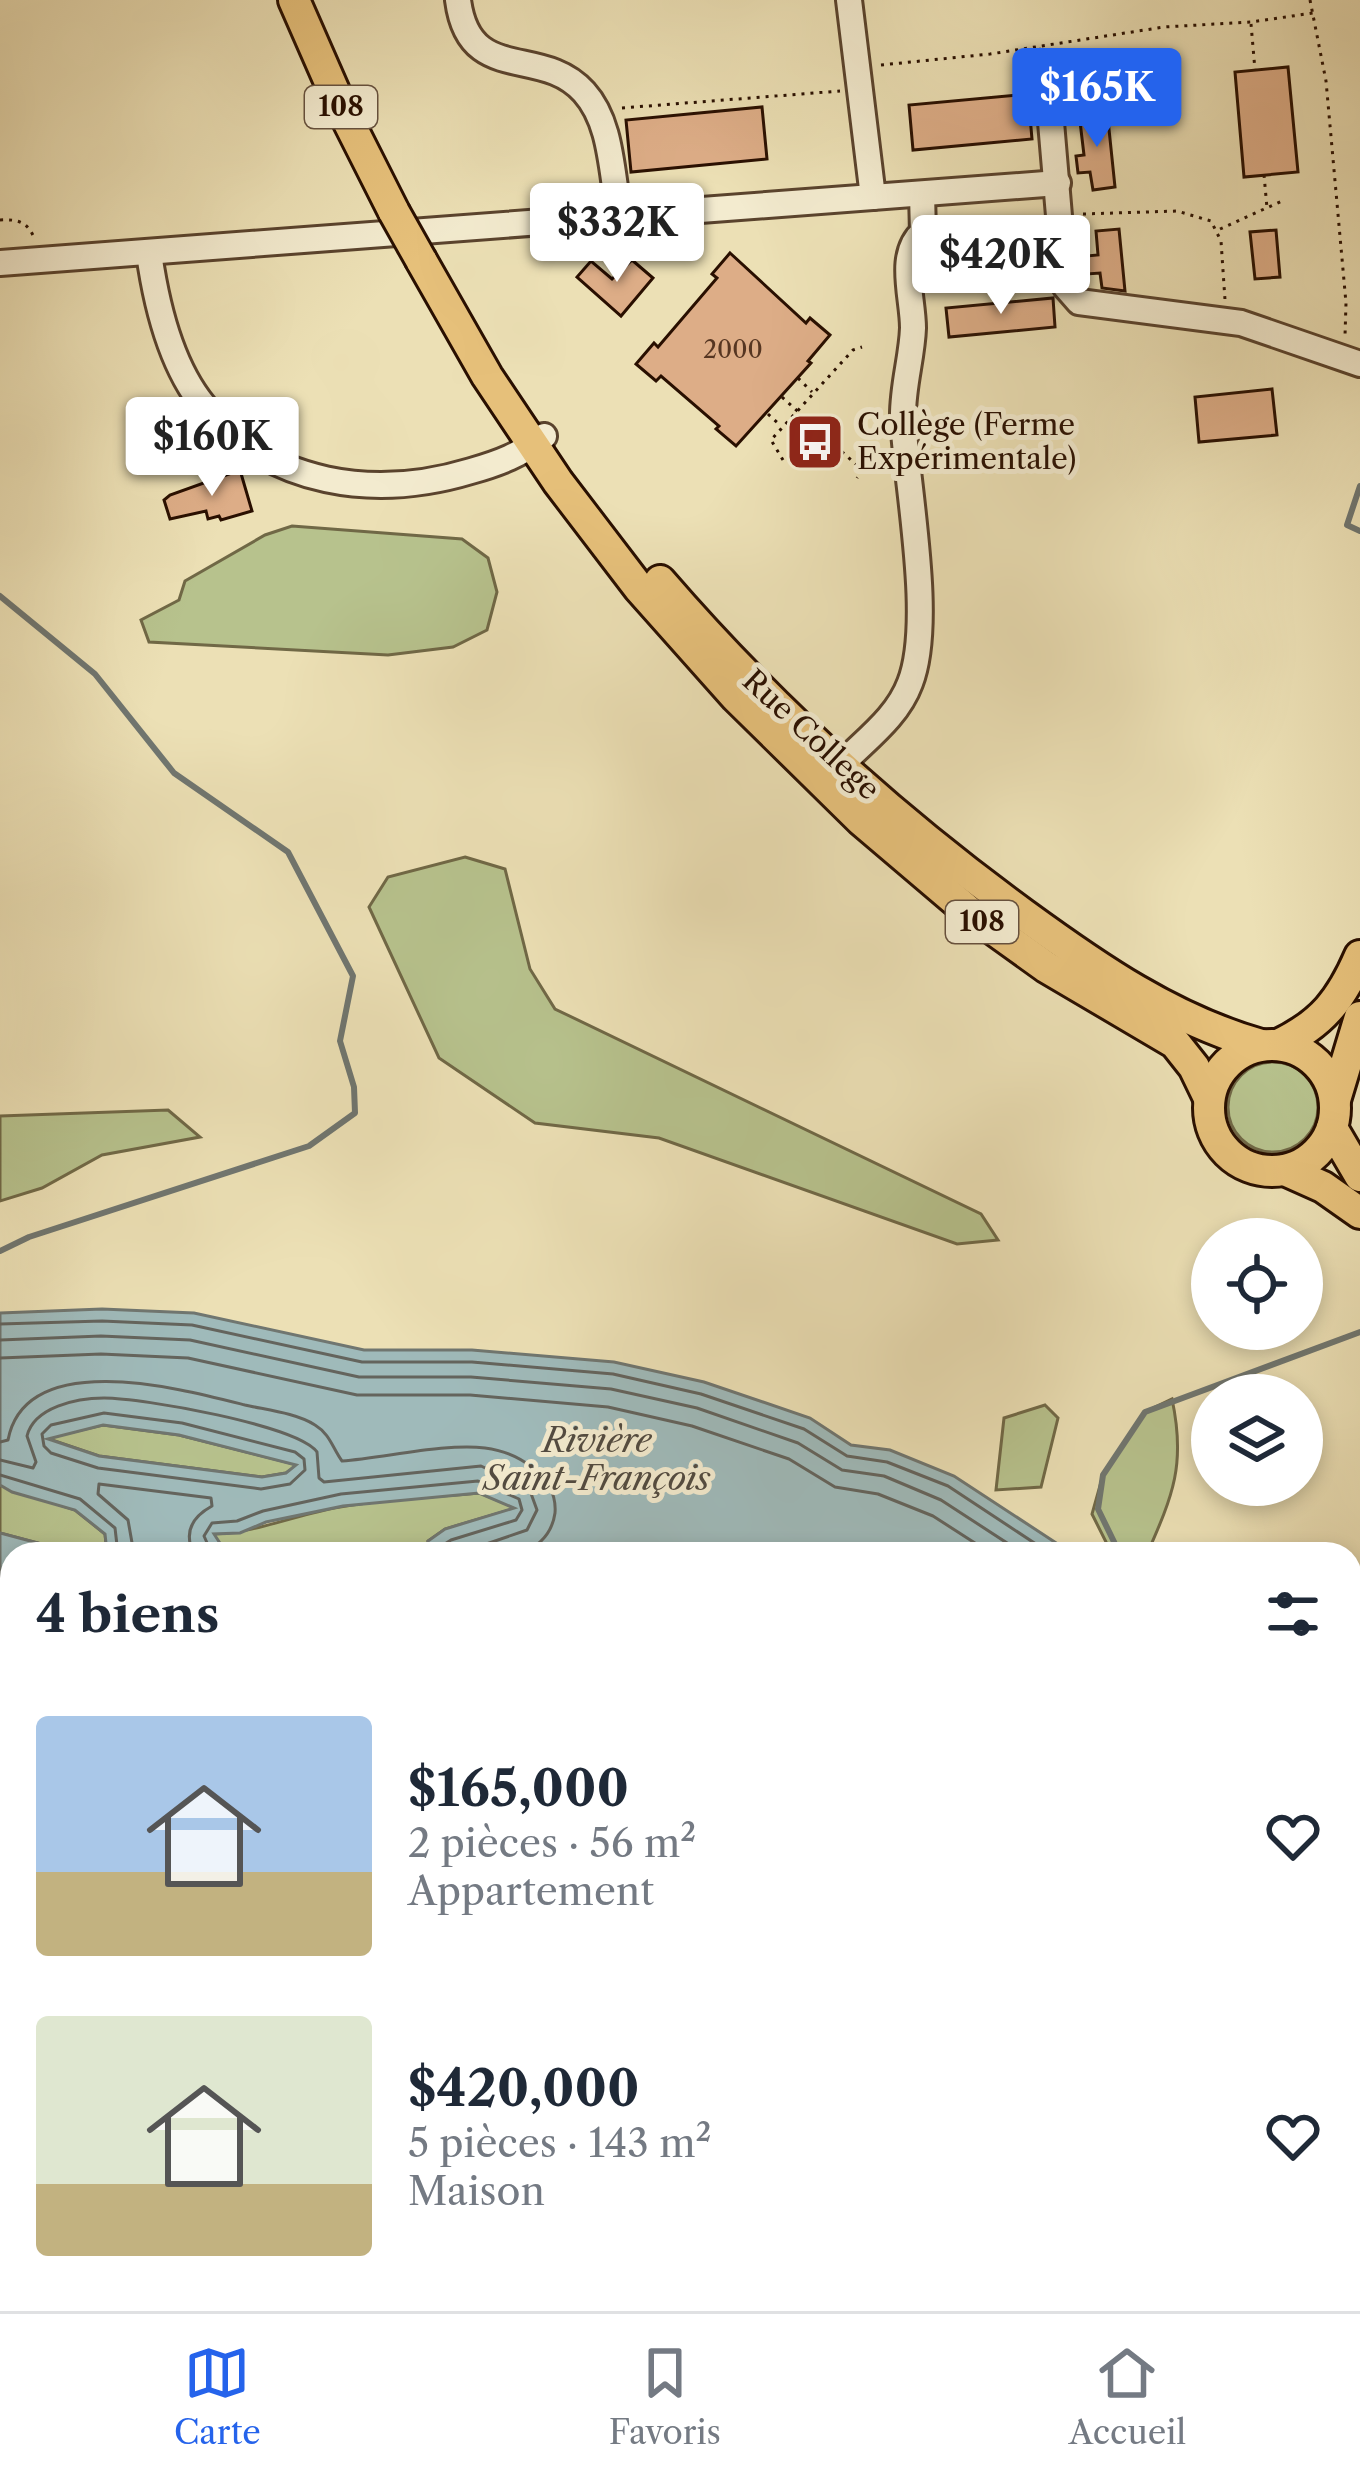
<!DOCTYPE html>
<html lang="fr">
<head>
<meta charset="utf-8">
<style>
  body { margin:0; font-family:"Libre Caslon Text",serif; background:#f2f2f3; color:#1f2937; height:100vh; display:flex; flex-direction:column; font-size:45px; white-space:nowrap }
  * { box-sizing:border-box; margin:0 }
  p { font-size:39px; color:#747a83 }
  .icon { flex:none; width:66px; height:66px; fill:none; stroke:currentColor; stroke-width:2; stroke-linecap:round; stroke-linejoin:round }
  .map { position:relative; flex:1; overflow:hidden }
  .panel { position:absolute; left:0px; top:1542px; width:1362px; height:771px; display:flex; flex-direction:column; background:#fff; border-radius:36px 36px 0 0; box-shadow:0 6px 18px #0003 }
  .panel>* { flex:none }
  .fabs { position:absolute; left:1191px; top:1218px; display:grid; gap:24px }
  .fabs a { display:grid; place-items:center; width:132px; height:132px; border-radius:50%; background:#fff; box-shadow:0 6px 18px #0003; font-size:60px }
  .price { position:absolute; translate:-50% -102px; padding:0 27px; border-radius:12px; background:#fff; color:#222; font-size:39px; line-height:78px; filter:drop-shadow(0 3px 6px #0008) }
  .price::after { content:''; position:absolute; left:50%; top:72px; width:36px; height:27px; margin-left:-18px; background:inherit; clip-path:polygon(0 0,100% 0,50% 100%) }
  .price.on { background:#2563eb; color:#fff }
  ul { padding:0; list-style:none }
  li { display:flex; align-items:center; gap:36px; height:300px; padding:0 36px }
  li span { display:grid; place-items:center; flex:none; width:336px; height:240px; border-radius:12px; color:#555 }
  li>.icon { margin-inline-start:auto }
  span .icon { width:144px; height:144px; fill:#fffc; stroke-width:1 }
  li b { font-size:51px }
  h2 { display:flex; justify-content:space-between; align-items:center; height:144px; padding:0 36px; font-size:51px }
  .menu { display:flex; justify-content:space-around; align-items:center; height:168px; border-top:3px solid #e0e1e3; background:#fff; font-size:33px; color:#747a83 }
  .menu a { display:grid; justify-items:center; gap:6px }
  .menu .on { color:#2563eb }
  .map>svg:first-child { display:block }
  .green { fill:#b7c28d; stroke:#706846; stroke-width:3 }
  .water { fill:#9fbaba; stroke:#707670; stroke-width:3; fill-rule:evenodd }
  .lines { fill:none; stroke-linecap:round; stroke-linejoin:round }
  .shore { stroke:#64645d; stroke-width:3 }
  .stream { stroke:#707670; stroke-width:6 }
  .building { fill:#ddad87; stroke:#290f00; stroke-width:3 }
  .minor-casing { stroke:#5a432d; stroke-width:30 }
  .major-casing { stroke:#290f00; stroke-width:36 }
  .path { stroke:#290f00; stroke-width:3; stroke-dasharray:3 6; stroke-linecap:butt }
  .minor { stroke:#f3ebcf; stroke-width:24 }
  .major { stroke:#e6c07a; stroke-width:30 }
  .major-bridge-casing { stroke:#290f00; stroke-width:36; stroke-linecap:butt }
  .major-bridge { stroke:#e6c07a; stroke-width:30 }
  .labels { text-anchor:middle; stroke-width:10; stroke-linejoin:round; paint-order:stroke }
  .number-label { font-size:24px; fill:#563622 }
  .shield { fill:#f3ebcf; stroke:#66513e; stroke-width:3 }
  .shield-label { font-size:27px; font-weight:bold; fill:#290f00 }
  .poi-label { font-size:30px; fill:#290f00; stroke:#f3ebcf; text-anchor:start }
  .street-label { font-size:30px; fill:#290f00; stroke:#f3ebcf }
  .water-label { font-size:33px; font-style:italic; fill:#524b41; stroke:#f3ebcf }
</style>
</head>
<body>
<div class="map">
<svg width="1360" height="2311" viewBox="0 0 1360 2311">
  <rect width="100%" height="100%" fill="#ece0b5"/>
  <filter id="stains"><feTurbulence type="fractalNoise" baseFrequency=".00167" numOctaves="4"/><feColorMatrix values="0 0 0 0 .2 0 0 0 0 .09 0 0 0 0 .02 0 0 0 .5 -.17"/></filter>
  <radialGradient id="worn" r=".72"><stop offset=".6" stop-color="#630" stop-opacity="0"/><stop offset="1" stop-color="#630" stop-opacity=".3"/></radialGradient>
  <g class="green">
    <path d="M292,526L462,539L488,558L497,592L487,630L453,647L388,655L149,642L141,620L179,600L185,581L265,535Z"/>
    <path d="M465,857L505,869L530,969L555,1009L981,1214L998,1240L957,1244L659,1138L535,1123L439,1058L369,907L388,877Z"/>
    <circle cx="1273" cy="1107" r="45"/>
    <path d="M168,1110L200,1137L102,1155L42,1188L0,1201V1116Z"/>
    <path d="M1172,1399C1186,1464 1173,1495 1147,1554H1112L1092,1514L1103,1475L1145,1412Z"/>
    <path d="M1045,1405L1058,1418L1041,1487L996,1490L1004,1418Z"/>
    <path d="M103,1425L179,1435L298,1465L286,1473L262,1477L99,1456L46,1438Z"/>
    <path d="M0,1485L75,1510L105,1534L107,1553L79,1554L0,1533Z"/>
    <path d="M480,1493L516,1508L445,1529L428,1541L427,1554H227L213,1534C256,1533 298,1514 340,1507C386,1499 433,1497 480,1493Z"/>
    <path d="M0,1741L12,1744V2301H138L145,2311H0Z"/>
    <path d="M1350,1942L1360,1953V2137L1350,2123Z"/>
    <path d="M336,2301H898L908,2311H325Z"/>
  </g>
  <g class="water">
    <path d="M102,1309L194,1313L364,1350H472L614,1362L704,1382L810,1418L851,1445L890,1450L954,1476L1073,1554H427L428,1541L445,1529L514,1508L479,1493L343,1506L266,1522L240,1533L214,1534L227,1554H100L107,1552L105,1534L75,1510L12,1492L0,1485V1313ZM103,1425L179,1435L296,1465L286,1473L262,1477L99,1456L48,1439Z"/>
    <path d="M0,1533L79,1554H12V1744L0,1741Z"/>
    <path d="M1350,1751L1360,1760V1953L1350,1942Z"/>
    <path d="M1350,2123L1360,2137V2311H1258L1253,2301H1350Z"/>
    <path d="M898,2301H1146L1152,2311H908Z"/>
  </g>
  <g class="lines">
    <g class="shore">
      <path d="M0,1324L102,1321L192,1325L362,1362H472L613,1374L701,1394L804,1429L847,1456L887,1462L948,1486L1051,1554"/>
      <path d="M0,1340L101,1336L190,1340L359,1377H471L611,1389L697,1408L798,1443L842,1470L884,1476L941,1500L1024,1554"/>
      <path d="M0,1358L101,1354L188,1358L357,1395H470L608,1407L692,1426L789,1459L835,1487L878,1494L933,1516L992,1554"/>
      <path d="M104,1413L182,1423L295,1452L304,1459L305,1470L290,1484L261,1489L98,1468L51,1453L44,1446L42,1434L51,1425Z"/>
      <path d="M0,1442L8,1440C26,1347 182,1389 245,1405C267,1410 296,1413 315,1425C330,1434 333,1449 342,1461C384,1458 445,1443 485,1448C517,1452 558,1476 555,1513C552,1534 538,1547 520,1554"/>
      <path d="M0,1460L33,1468L36,1462L27,1436C34,1407 77,1398 104,1398C142,1398 297,1425 317,1452L319,1478L324,1482L481,1466L529,1488L537,1510L527,1530L457,1554"/>
      <path d="M0,1475L80,1499L115,1528L118,1554"/>
      <path d="M134,1554L128,1520L98,1494L99,1484L211,1498L212,1506C192,1517 183,1532 194,1554"/>
      <path d="M212,1554L204,1536L212,1523L237,1521L263,1511L341,1494L478,1481L519,1499L522,1510L516,1520L451,1540L440,1547L439,1554"/>
    </g>
    <g class="stream">
      <path d="M1360,486L1347,525L1360,531"/>
      <path d="M0,596L95,674L174,773L288,852L353,976L340,1041L354,1087L355,1113L309,1146L29,1237L0,1251"/>
      <path d="M1125,1554L1118,1550L1098,1509L1103,1475L1145,1412L1360,1332"/>
    </g>
  </g>
  <g class="building">
    <path d="M1288,67L1298,172L1244,177L1235,72Z"/>
    <path d="M1028,94L1032,139L913,150L909,105Z"/>
    <path d="M762,107L767,159L631,172L626,120Z"/>
    <path d="M1107,110L1115,187L1093,190L1090,172L1078,173L1076,156L1084,155L1079,113Z"/>
    <path d="M1119,229L1125,291L1102,288L1100,273L1087,274L1086,256L1098,255L1096,231Z"/>
    <path d="M1276,230L1280,277L1255,279L1250,232Z"/>
    <path d="M730,253L806,323L810,318L830,335L808,361L811,363L736,446L716,429L719,426L661,376L656,381L636,364L654,343L658,347L717,278L712,274Z"/>
    <path d="M632,260L653,278L621,316L577,277L591,261L612,279Z"/>
    <path d="M1053,298L1055,327L949,337L946,308Z"/>
    <path d="M1272,389L1277,435L1199,442L1195,397Z"/>
    <path d="M240,470L252,511L221,520L219,516L208,519L206,511L170,519L164,500L170,495Z"/>
  </g>
  <g class="lines">
    <g class="minor-casing">
      <g id="minor">
        <path d="M458,0C469,86 541,44 584,92C613,124 611,176 620,217"/>
        <path d="M849,0L873,197"/>
        <path d="M1048,87L1065,286L1079,302L1241,323L1360,364"/>
        <path d="M149,253C156,303 171,366 204,406C271,486 375,500 471,471C499,463 521,455 544,436"/>
        <path d="M0,263L1058,183"/>
        <path d="M840,766C865,740 897,718 910,683C934,622 907,488 903,419C902,388 912,358 913,328C913,296 897,255 923,232L922,194"/>
      </g>
    </g>
    <g class="major-casing">
      <g id="major">
        <path d="M294,0L340,105L394,212"/>
        <path d="M421,260L487,376L558,482L639,588L736,697L861,820L968,911L1046,967L1175,1043L1194,1067L1209,1098"/>
        <path d="M660,581C768,706 890,817 1023,914C1097,968 1172,1020 1261,1045"/>
        <circle cx="1272" cy="1108" r="63"/>
        <path d="M1278,1045C1322,1024 1341,1000 1360,956"/>
        <path d="M1335,1100L1360,1017"/>
        <path d="M1332,1128L1360,1176"/>
        <path d="M1285,1170L1323,1187L1360,1213"/>
      </g>
    </g>
    <g class="path">
      <path d="M1310,0L1326,81L1346,303L1345,336"/>
      <path d="M1251,24L1255,70"/>
      <path d="M1039,48L1045,68"/>
      <path d="M881,65L990,54L1164,27L1251,22L1313,13"/>
      <path d="M622,108L840,91"/>
      <path d="M1264,175L1267,208"/>
      <path d="M1083,214L1177,211L1211,221L1221,241L1225,300"/>
      <path d="M0,220C19,219 28,222 35,240"/>
      <path d="M1220,229L1282,201"/>
      <path d="M798,378L812,392"/>
      <path d="M782,397L862,470L857,478"/>
      <path d="M768,414L781,426"/>
      <path d="M815,442L813,437L819,430"/>
      <path d="M783,460L771,440L853,350L862,347"/>
    </g>
    <use href="#minor" class="minor"/>
    <use href="#major" class="major"/>
    <g class="major-bridge-casing">
      <path id="major-bridge" d="M394,212L421,260"/>
    </g>
    <use href="#major-bridge" class="major-bridge"/>
  </g>
  <defs>
    <g id="bus-square" transform="scale(3)"><rect x="-9" y="-9" width="18" height="18" rx="4" fill="#8f2418" stroke="#f3ebcf"/><path d="M-5-6H5V4H4V6H2V4H-2V6H-4V4H-5ZM-3.5-4V0h7V-4ZM-3.5 1.2v1.5H-2V1.2ZM2 1.2v1.5H3.5V1.2Z" fill="#fff"/></g>
  </defs>
  <g fill-rule="evenodd">
    <use href="#bus-square" x="815" y="442"/>
  </g>
  <g class="labels">
    <g class="number-label">
      <text x="733" y="358">2000</text>
    </g>
    <g class="shield">
      <rect x="305" y="86" width="72" height="42" rx="9"/>
      <rect x="946" y="901" width="72" height="42" rx="9"/>
    </g>
    <g class="shield-label">
      <text x="341" y="116">108</text>
      <text x="982" y="931">108</text>
    </g>
    <g class="poi-label">
      <text x="857" y="435">Collège (Ferme<tspan x="857" dy="34">Expérimentale)</tspan></text>
    </g>
    <g class="street-label">
      <text transform="translate(811 735) rotate(43)" y="10">Rue College</text>
    </g>
    <g class="water-label">
      <text x="597" y="1452">Rivière<tspan x="597" dy="38">Saint-François</tspan></text>
    </g>
  </g>
  <rect width="100%" height="100%" filter="url(#stains)"/>
  <rect width="100%" height="100%" fill="url(#worn)"/>
</svg>
<div class="fabs">
<a><svg class="icon" aria-label="locate" viewBox="0 0 24 24"><circle cx="12" cy="12" r="6"/><path d="M12 2v4M12 18v4M2 12h4M18 12h4"/></svg></a>
<a><svg class="icon" aria-label="layers" viewBox="0 0 24 24"><path d="M12 4l9 5-9 5-9-5zM3 14l9 5 9-5"/></svg></a>
</div>
<b class="price on" style="left:1097px;top:150px">$165K</b>
<b class="price" style="left:617px;top:285px">$332K</b>
<b class="price" style="left:1001px;top:317px">$420K</b>
<b class="price" style="left:212px;top:499px">$160K</b>
<section class="panel">
<h2>4 biens<svg class="icon" aria-label="filters" viewBox="0 0 24 24"><path d="M4 7h16M4 17h16"/><circle cx="9" cy="7" r="2"/><circle cx="15" cy="17" r="2"/></svg></h2>
<ul>
<li><span style="background:linear-gradient(#a9c7e8 65%,#c2b280 0)"><svg class="icon" aria-label="home" viewBox="0 0 24 24"><path d="M3 11l9-7 9 7M6 9v11h12V9"/></svg></span><div><b>$165,000</b><p>2 pièces · 56 m²</p><p>Appartement</p></div><svg class="icon" aria-label="heart" viewBox="0 0 24 24"><path d="M12 20l-8-8c-3-5 5-10 8-4 3-6 11-1 8 4z"/></svg></li>
<li><span style="background:linear-gradient(#dfe7d0 70%,#c2b280 0)"><svg class="icon" aria-label="home" viewBox="0 0 24 24"><path d="M3 11l9-7 9 7M6 9v11h12V9"/></svg></span><div><b>$420,000</b><p>5 pièces · 143 m²</p><p>Maison</p></div><svg class="icon" aria-label="heart" viewBox="0 0 24 24"><path d="M12 20l-8-8c-3-5 5-10 8-4 3-6 11-1 8 4z"/></svg></li>
</ul>
</section>
</div>
<nav class="menu">
<a class="on"><svg class="icon" aria-label="map" viewBox="0 0 24 24"><path d="M3 6l6-2 6 2 6-2v14l-6 2-6-2-6 2zM9 4v14M15 6v14"/></svg>Carte</a>
<a><svg class="icon" aria-label="saved" viewBox="0 0 24 24"><path d="M7 4h10v16l-5-4-5 4z"/></svg>Favoris</a>
<a><svg class="icon" aria-label="home" viewBox="0 0 24 24"><path d="M3 11l9-7 9 7M6 9v11h12V9"/></svg>Accueil</a>
</nav>
</body>
</html>
